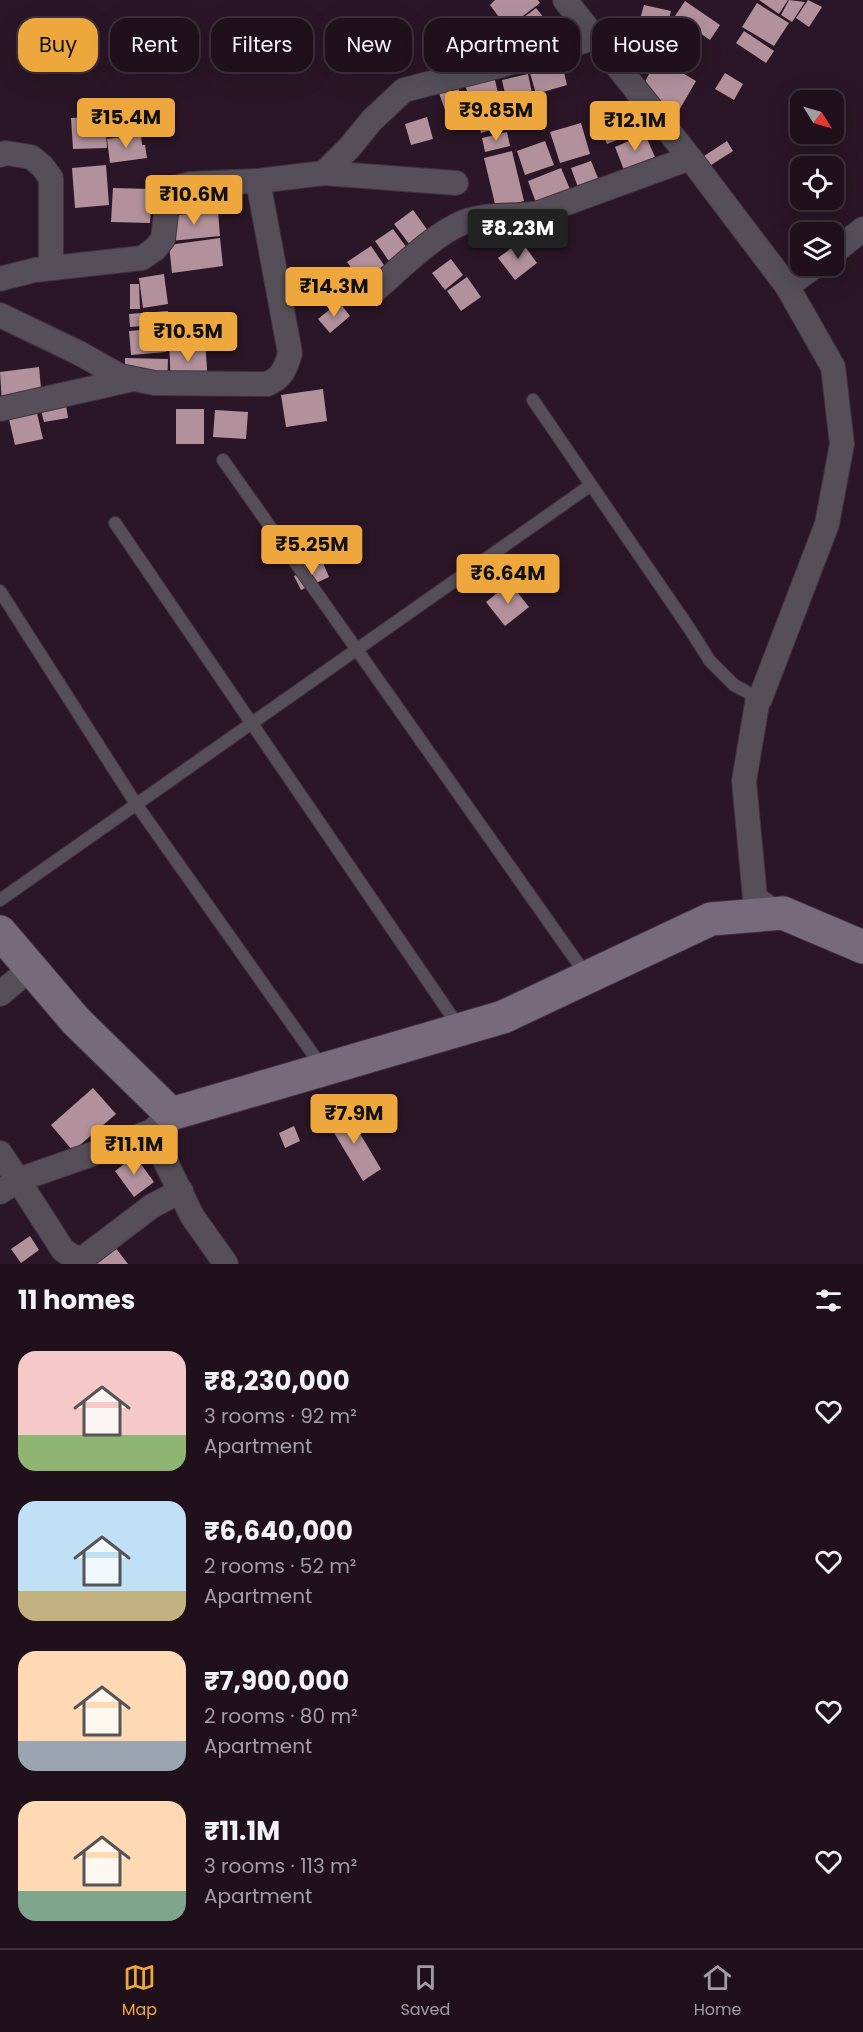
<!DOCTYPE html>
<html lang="en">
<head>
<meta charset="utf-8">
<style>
  body { margin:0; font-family:Poppins,sans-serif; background:#281925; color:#f1f3f6; height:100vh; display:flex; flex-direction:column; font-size:22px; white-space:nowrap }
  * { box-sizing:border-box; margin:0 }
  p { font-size:20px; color:#a29da3 }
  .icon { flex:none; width:33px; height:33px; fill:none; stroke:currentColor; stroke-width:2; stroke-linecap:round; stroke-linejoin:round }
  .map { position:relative; height:1264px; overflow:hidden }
  .side { display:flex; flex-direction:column; background:#20101c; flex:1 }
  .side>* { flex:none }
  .hud { position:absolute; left:18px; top:18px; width:828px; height:54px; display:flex; gap:12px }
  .needle { width:39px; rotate:127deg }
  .tools { position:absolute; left:790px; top:90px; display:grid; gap:12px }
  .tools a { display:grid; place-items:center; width:54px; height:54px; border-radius:12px; background:#20101c; box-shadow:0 6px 24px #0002,0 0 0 2px #3d303b; font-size:30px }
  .price { position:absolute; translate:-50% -51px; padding:0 14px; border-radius:6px; background:#eea73d; color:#111; font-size:20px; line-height:39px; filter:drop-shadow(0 2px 3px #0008) }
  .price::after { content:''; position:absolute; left:50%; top:36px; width:18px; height:14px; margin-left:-9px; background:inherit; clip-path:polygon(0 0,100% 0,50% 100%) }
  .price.selected { background:#222; color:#fff }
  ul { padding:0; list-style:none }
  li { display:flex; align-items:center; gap:18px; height:150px; padding:0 18px }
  li span { display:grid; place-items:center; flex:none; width:168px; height:120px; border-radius:18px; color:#555 }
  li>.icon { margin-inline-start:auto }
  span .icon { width:72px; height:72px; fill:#fffc; stroke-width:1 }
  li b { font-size:26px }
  h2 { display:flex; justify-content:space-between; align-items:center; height:72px; padding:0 18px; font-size:26px }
  .pill { padding:0 21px; border-radius:18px; background:#20101c; box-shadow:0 6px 24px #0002,0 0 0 2px #3d303b; font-size:21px; line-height:54px }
  .pill.selected { background:#eea73d; color:#111 }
  .menu { display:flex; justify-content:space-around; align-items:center; height:84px; border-top:2px solid #3d303b; background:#20101c; font-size:16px; color:#a29da3 }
  .menu a { display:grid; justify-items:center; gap:3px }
  .menu .selected { color:#eea73d }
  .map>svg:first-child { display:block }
  .building { fill:#b2919d }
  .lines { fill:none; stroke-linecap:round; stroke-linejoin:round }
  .lane-casing { stroke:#433040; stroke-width:14 }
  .street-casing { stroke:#433040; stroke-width:26 }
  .secondary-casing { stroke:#433040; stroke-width:35 }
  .lane { stroke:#564f59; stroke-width:12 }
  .street { stroke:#564f59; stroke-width:24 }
  .secondary { stroke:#766a7b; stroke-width:33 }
</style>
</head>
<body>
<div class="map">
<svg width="863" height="1264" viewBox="0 0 863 1264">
  <rect width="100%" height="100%" fill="#2a1626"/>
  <g class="building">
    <path d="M495,0H538L540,3L507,28L490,5Z"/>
    <path d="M759,0H788L779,14Z"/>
    <path d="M789,0L805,2L792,22L781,15Z"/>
    <path d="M808,0L822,7L809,27L796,18Z"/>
    <path d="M685,1L720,25L710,40L675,16Z"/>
    <path d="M757,3L789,23L774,46L742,27Z"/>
    <path d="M644,5L671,11L667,26L640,19Z"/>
    <path d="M536,8L558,35L532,55L510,28Z"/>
    <path d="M744,31L774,51L766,63L736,43Z"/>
    <path d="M657,58L696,81L674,119L640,92Z"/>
    <path d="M562,64L567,85L536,94L530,73Z"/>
    <path d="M725,73L743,84L734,100L715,89Z"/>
    <path d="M528,74L534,103L508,108L502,80Z"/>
    <path d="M494,76L499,97L471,105L465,84Z"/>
    <path d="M457,84L464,107L446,113L438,90Z"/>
    <path d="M500,102L507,125L481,133L474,111Z"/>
    <path d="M623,106L634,133L607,144L596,117Z"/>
    <path d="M105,116L107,148L73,149L71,118Z"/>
    <path d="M427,117L433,139L411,145L405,124Z"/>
    <path d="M581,123L590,154L560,163L550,132Z"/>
    <path d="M507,132L510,146L485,152L482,138Z"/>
    <path d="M141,134L142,145H145L147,158L110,163L107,139Z"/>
    <path d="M645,134L655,157L624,170L615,147Z"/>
    <path d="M545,141L554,165L525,175L517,151Z"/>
    <path d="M727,141L733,151L708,167L701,158Z"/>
    <path d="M512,151L524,201L496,208L484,158Z"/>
    <path d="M591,161L600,183L579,190L571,168Z"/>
    <path d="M106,165L109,205L75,208L72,168Z"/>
    <path d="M561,168L572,194L538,208L528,181Z"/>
    <path d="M113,188L152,189L150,223L111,222Z"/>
    <path d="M413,210L431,235L413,249L394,224Z"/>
    <path d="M218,211L220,236L171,241L168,216Z"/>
    <path d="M393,229L407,248L389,261L375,241Z"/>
    <path d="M220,238L223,266L172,273L169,245Z"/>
    <path d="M521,241L537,263L515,280L498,258Z"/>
    <path d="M371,246L386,268L363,284L347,262Z"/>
    <path d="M451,259L463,275L445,290L432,273Z"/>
    <path d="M164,274L168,304L143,308L139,278Z"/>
    <path d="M467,277L481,297L461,311L447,291Z"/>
    <path d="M130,284H139L140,309H130Z"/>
    <path d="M339,302L350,316L330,333L318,319Z"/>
    <path d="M168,311L169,324L130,327L129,314Z"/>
    <path d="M164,328L166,352L131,355L129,331Z"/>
    <path d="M205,338L208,385L171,387L169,340Z"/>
    <path d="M125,358L168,359L167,387H125Z"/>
    <path d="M39,367L42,399L2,404L0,372Z"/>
    <path d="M323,389L327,421L286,427L281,395Z"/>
    <path d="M66,405L68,418L44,422L41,410Z"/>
    <path d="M36,409L43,439L15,445L8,415Z"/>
    <rect x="176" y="409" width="28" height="35"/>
    <path d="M215,410L248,412L246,439L213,437Z"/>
    <path d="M323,563L329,577L301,590L294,576Z"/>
    <path d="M510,583L529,607L505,626L486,602Z"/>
    <path d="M93,1088L116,1114L73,1151L51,1125Z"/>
    <path d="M346,1110L381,1169L363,1181L327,1121Z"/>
    <path d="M294,1126L300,1141L285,1148L279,1133Z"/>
    <path d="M135,1156L154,1182L134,1197L115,1171Z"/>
    <path d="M30,1236L39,1250L21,1263L11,1249Z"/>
    <path d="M115,1247L128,1264H93Z"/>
  </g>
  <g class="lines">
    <g class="lane-casing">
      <g id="lane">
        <path d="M533,400L689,628L710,661L734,685L760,699"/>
        <path d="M223,460L587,976"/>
        <path d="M115,523L459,1027"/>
        <path d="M0,591L136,804L322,1067"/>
        <path d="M0,900L591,485"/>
      </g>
    </g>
    <g class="street-casing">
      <g id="street">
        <path d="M565,0L690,158L787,286L833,367L842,444L827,524L760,699L758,698L744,781L755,898L776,913"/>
        <path d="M0,155L6,153L31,157L42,166L51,178V268"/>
        <path d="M324,173L350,147L372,120L404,90L502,65L594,38"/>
        <path d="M834,252L863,229"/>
        <path d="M0,279L35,270L142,258L155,249L163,239L168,197L178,187L190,184L258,181L324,173L456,183"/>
        <path d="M787,286L815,266"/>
        <path d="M374,291C400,269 441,226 474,219C496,213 520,218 542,212L690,158"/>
        <path d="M0,315L79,353L120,376L154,383L267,384C282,378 286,368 290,353L258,181"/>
        <path d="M0,409L133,379"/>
        <path d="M0,994L31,968"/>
        <path d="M163,1121L152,1131L155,1140L192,1216L226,1264"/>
        <path d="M152,1131L107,1149L18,1180L63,1250L72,1256L82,1259L152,1206L181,1191"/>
        <path d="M0,1153L18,1180L0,1192"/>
      </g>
    </g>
    <g class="secondary-casing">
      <path id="secondary" d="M0,932L76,1021L171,1114L503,1017L711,919L783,913L863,947"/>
    </g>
    <use href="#lane" class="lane"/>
    <use href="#street" class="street"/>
    <use href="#secondary" class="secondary"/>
  </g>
</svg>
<div class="tools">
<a><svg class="needle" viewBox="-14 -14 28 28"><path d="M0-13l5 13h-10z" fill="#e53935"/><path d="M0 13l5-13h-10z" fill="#a29da3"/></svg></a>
<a><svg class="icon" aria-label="locate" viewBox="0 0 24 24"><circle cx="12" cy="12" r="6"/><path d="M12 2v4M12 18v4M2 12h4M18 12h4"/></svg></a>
<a><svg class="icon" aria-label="layers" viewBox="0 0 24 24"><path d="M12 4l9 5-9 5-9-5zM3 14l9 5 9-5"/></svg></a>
</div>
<b class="price" style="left:496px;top:142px">₹9.85M</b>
<b class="price" style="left:126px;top:149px">₹15.4M</b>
<b class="price" style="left:635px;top:152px">₹12.1M</b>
<b class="price" style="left:194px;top:226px">₹10.6M</b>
<b class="price selected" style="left:518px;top:260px">₹8.23M</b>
<b class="price" style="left:334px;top:318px">₹14.3M</b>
<b class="price" style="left:188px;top:363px">₹10.5M</b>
<b class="price" style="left:312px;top:576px">₹5.25M</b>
<b class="price" style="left:508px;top:605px">₹6.64M</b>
<b class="price" style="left:354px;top:1145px">₹7.9M</b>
<b class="price" style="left:134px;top:1176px">₹11.1M</b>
<div class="hud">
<a class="pill selected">Buy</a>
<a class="pill">Rent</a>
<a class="pill">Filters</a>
<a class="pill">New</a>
<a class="pill">Apartment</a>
<a class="pill">House</a>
</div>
</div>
<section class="side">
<h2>11 homes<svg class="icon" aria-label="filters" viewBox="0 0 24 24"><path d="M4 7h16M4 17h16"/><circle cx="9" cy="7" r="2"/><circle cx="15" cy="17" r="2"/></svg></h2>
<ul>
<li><span style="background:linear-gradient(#f6c9c9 70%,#8fb573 0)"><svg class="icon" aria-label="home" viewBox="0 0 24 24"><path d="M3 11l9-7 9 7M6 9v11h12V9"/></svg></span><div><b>₹8,230,000</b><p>3 rooms · 92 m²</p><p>Apartment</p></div><svg class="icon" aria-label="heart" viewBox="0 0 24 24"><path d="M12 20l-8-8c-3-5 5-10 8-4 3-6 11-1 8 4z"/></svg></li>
<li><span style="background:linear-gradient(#bfe0f5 75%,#c2b280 0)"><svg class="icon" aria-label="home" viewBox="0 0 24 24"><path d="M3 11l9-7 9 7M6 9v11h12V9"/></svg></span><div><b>₹6,640,000</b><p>2 rooms · 52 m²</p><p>Apartment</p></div><svg class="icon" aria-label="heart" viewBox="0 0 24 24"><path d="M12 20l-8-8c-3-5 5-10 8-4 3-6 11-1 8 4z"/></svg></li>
<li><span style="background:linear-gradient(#ffd9b3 75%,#9aa5b1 0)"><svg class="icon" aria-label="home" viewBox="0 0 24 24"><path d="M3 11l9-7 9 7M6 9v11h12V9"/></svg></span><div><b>₹7,900,000</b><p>2 rooms · 80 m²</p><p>Apartment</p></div><svg class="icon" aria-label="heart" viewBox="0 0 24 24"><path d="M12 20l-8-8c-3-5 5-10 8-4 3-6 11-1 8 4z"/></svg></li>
<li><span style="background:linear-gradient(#ffd9b3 75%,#7fa58c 0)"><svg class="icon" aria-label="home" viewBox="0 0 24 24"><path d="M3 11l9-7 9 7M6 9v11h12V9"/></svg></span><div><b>₹11.1M</b><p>3 rooms · 113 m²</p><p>Apartment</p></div><svg class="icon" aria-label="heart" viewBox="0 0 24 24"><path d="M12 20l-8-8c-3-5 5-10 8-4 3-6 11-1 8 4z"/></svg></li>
</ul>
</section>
<nav class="menu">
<a class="selected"><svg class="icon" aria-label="map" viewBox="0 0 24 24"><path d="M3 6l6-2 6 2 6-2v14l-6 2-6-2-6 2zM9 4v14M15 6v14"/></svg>Map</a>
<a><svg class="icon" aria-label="saved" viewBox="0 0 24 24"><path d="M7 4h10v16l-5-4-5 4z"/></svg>Saved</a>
<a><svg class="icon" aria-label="home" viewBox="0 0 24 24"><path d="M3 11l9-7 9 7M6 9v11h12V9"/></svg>Home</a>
</nav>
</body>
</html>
